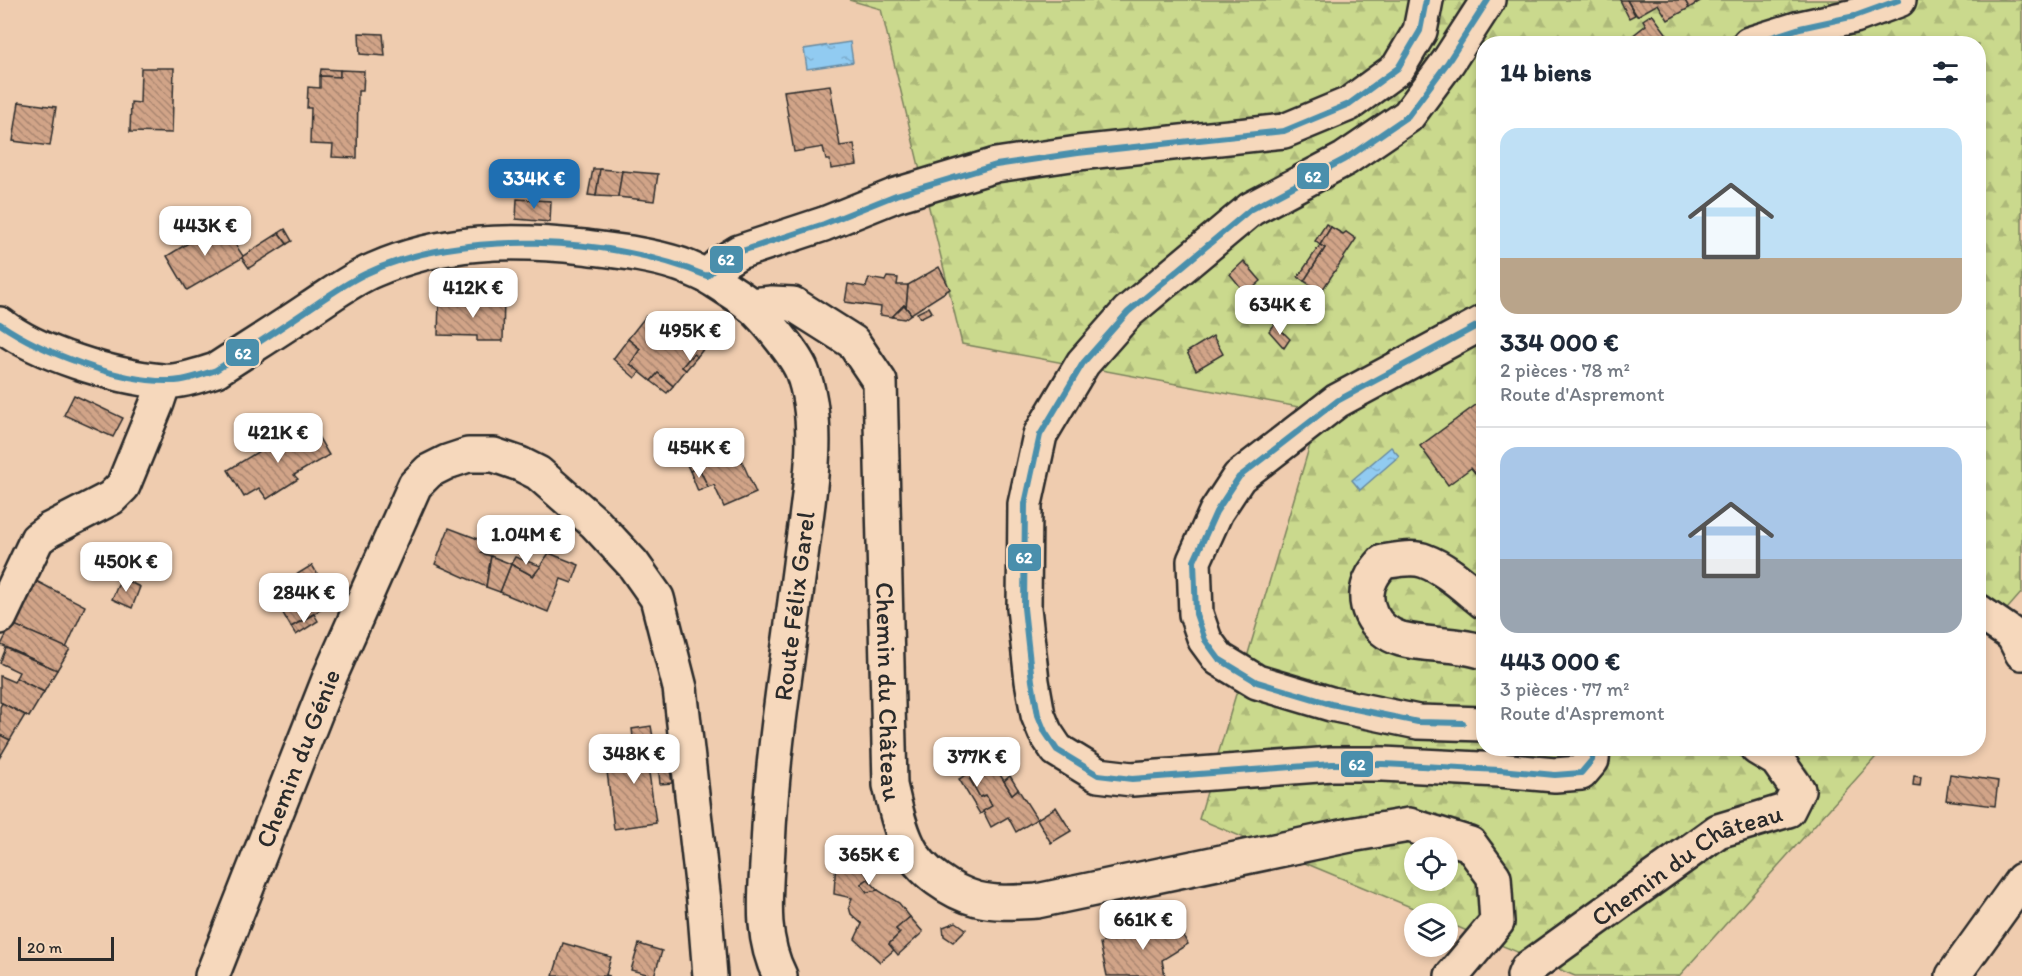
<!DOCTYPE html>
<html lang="fr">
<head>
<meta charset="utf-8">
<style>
  body { margin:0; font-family:Itim,sans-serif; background:#f2f2f3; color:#1f2937; height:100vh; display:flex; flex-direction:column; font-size:22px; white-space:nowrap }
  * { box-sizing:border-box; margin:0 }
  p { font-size:20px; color:#747a83 }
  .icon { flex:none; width:33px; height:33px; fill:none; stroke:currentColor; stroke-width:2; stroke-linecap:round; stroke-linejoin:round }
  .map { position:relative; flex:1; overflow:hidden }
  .drawer { position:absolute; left:1476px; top:36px; width:510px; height:720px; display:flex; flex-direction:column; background:#fff; border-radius:24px; box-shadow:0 3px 9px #0003 }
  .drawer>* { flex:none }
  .controls { position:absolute; left:1404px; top:837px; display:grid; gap:12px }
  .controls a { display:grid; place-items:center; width:54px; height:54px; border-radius:50%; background:#fff; box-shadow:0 3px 9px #0003; font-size:30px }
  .scale { position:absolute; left:18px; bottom:15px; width:96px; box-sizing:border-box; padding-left:6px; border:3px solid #2b2b2b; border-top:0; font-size:16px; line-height:21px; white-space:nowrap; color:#2b2b2b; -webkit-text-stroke:4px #f6d8bc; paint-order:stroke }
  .price { position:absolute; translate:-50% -51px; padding:0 14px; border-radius:12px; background:#fff; color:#222; font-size:20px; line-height:39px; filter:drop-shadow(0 2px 3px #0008) }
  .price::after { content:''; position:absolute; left:50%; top:36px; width:18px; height:14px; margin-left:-9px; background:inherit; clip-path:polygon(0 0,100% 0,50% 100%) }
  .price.current { background:#1f6fb2; color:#fff }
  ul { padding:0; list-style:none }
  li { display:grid; align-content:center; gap:12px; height:318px; padding:0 24px }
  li+li { border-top:2px solid #e0e1e3 }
  li span { display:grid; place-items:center; height:186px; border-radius:18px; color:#555 }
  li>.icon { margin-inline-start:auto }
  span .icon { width:108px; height:108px; fill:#fffc; stroke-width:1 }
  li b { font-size:26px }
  h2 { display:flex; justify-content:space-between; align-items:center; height:72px; padding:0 24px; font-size:26px }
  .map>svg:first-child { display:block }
  .forest { fill:url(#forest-firs); stroke:#7a825c; stroke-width:1.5; fill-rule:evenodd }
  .water { fill:url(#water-ripples); stroke:#688ba2; stroke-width:1.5 }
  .building { fill:url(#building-back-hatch); stroke:#2b2b2b; stroke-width:1.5 }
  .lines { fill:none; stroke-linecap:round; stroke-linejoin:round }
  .street-casing { stroke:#2b2b2b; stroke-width:38 }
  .secondary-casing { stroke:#2b2b2b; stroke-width:38 }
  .street { stroke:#f6d8bc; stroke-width:33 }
  .secondary { stroke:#f6d8bc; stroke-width:33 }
  .bus-1-casing { stroke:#f6d8bc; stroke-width:10 }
  .bus-1 { stroke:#4a8fac; stroke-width:6 }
  .labels { text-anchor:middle; stroke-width:5; stroke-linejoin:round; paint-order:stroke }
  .street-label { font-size:26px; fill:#2b2b2b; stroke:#f6d8bc }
  .line-badge { stroke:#f6d8bc; stroke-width:2 }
  .badge-label { font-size:16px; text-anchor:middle; font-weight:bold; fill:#fff }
</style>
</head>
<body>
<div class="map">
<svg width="2022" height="976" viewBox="0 0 2022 976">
  <defs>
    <pattern id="forest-firs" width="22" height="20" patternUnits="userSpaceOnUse" patternTransform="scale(1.5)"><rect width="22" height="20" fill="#cad98d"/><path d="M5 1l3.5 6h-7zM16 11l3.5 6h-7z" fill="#aeba7a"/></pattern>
    <pattern id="water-ripples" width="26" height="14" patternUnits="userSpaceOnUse" patternTransform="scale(1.5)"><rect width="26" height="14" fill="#91cbf1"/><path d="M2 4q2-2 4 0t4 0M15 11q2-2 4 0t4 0" fill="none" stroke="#7daecf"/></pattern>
    <pattern id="building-back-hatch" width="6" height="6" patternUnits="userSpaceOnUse" patternTransform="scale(1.5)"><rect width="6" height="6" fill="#d1a488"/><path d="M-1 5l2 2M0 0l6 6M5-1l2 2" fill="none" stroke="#aa866f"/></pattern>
  </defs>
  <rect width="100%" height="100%" fill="#efccaf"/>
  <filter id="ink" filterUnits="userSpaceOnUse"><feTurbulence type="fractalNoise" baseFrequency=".0167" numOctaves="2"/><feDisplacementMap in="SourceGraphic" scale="12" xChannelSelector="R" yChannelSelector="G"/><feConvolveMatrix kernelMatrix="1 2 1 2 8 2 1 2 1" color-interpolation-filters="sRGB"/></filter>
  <g filter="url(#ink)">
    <path class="forest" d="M849,0H2022V592L1979,641L1978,44H1484V748L1883,749L1679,976H1575L1448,923V914L1425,913L1199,819L1320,411L962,344L881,9ZM1414,848H1448V880H1414Z"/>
    <g class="water">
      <path d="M850,42L853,62L807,69L804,49Z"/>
      <path d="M1391,447L1399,456L1360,490L1352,480Z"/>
    </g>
    <g class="building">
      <path d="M1620,0H1627L1635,15L1629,18Z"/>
      <path d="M1627,0H1685L1689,8L1668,20L1658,4L1637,16Z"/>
      <path d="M1685,0H1702L1689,8Z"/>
      <path d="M1652,14L1674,44H1622L1646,25L1643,20Z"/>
      <path d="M359,33L383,34L385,56L360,54Z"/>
      <path d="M141,68H174L172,133L130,132L131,102L140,103Z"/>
      <path d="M321,69L340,70V77L320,76Z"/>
      <path d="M340,70L364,71L363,91H358L357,158L332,157L333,145L310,144L311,108H307L308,87L320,88V76L340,77Z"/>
      <path d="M830,85L840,146L854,144L857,165L831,169L830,160H826L823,147L794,152L784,91Z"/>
      <path d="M19,102L56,107L50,146L13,141Z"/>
      <path d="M593,169H600L596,196L588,195Z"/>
      <path d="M600,169L622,171L618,197L596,196Z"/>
      <path d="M622,171L658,174L654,201L618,197Z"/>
      <path d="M517,199L551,201L550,222L516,219Z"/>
      <path d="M221,223L243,256L242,258L187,290L167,256Z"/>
      <path d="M1326,224L1331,227L1320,245L1315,241Z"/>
      <path d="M1331,227L1343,234L1346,232L1356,239L1321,292L1304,281L1325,248L1320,245Z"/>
      <path d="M285,229L292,241L287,244L279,233Z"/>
      <path d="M279,233L287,244L249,268L242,258L243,256Z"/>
      <path d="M1320,245L1325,248L1304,281L1298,277Z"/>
      <path d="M1244,261L1261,281L1246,294L1230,274Z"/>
      <path d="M939,267L950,289L911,314L906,307L908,285Z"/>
      <path d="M887,277L898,278L897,285H908L906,307L904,305L892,317L880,315L881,307L845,302L848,284L866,287L869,278L885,281Z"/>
      <path d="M479,297H504L503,341H477V336L438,335L439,300L479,302Z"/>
      <path d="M904,305L911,314L904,319L892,317Z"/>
      <path d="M929,307L932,312L920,318L917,313Z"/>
      <path d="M646,316L670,334L681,320L709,342L697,357L693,354L682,367L686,370L673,386L658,373L651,381L630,364L640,349L628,339Z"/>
      <path d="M1275,324L1290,339L1284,348L1269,331Z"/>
      <path d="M1213,336L1223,354L1196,370L1187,352Z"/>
      <path d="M628,339L640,349L630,364L640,372L635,378L613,359Z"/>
      <path d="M693,354L697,357L686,370L682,367Z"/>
      <path d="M658,373L673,386L667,393L651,381Z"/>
      <path d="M74,395L123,418L113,437L64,415Z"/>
      <path d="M1484,399V467L1475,473L1471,468L1448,485L1420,446Z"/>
      <path d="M313,428L329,455L294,475L298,479L267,499L259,488L244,497L228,470L290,432L294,439Z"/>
      <path d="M713,433L724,456L737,450L756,493L724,507L714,485L708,487L699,468L690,471L679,448Z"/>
      <path d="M699,468L708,487L698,491L690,471Z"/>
      <path d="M449,528L486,542L481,553L491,556L486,587L435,564Z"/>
      <path d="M549,553L579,565L572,583L561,579L548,612L500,592L511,564L533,576Z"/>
      <path d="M491,556L511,564L500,592L486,587Z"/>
      <path d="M515,557L541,566L533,576L511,564Z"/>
      <path d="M312,565L334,602L291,627L270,591Z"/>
      <path d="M121,578L140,587L132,608L112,599Z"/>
      <path d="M36,581L85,606L66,648L14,625Z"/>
      <path d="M314,614L318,621L296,635L291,627Z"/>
      <path d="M12,624L70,649L57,670L1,645Z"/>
      <path d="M6,648L57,670L44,692L16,678L19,672L0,663Z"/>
      <path d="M0,676L14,682L16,678L44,692L29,717L0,702Z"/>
      <path d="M2,703L25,715L10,740L0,735V707Z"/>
      <path d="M651,726L655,748L646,751L656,823L614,829L607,771L631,767L628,746L634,745L632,729Z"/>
      <path d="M0,735L10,740L0,757Z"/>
      <path d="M991,760L994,765L970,779L980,797L986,795L992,806L980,814L959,779Z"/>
      <path d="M669,763L672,783L660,784L658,764Z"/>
      <path d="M994,765L1012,794L1018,789L1037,819L1016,832L1008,817L991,827L983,811L992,806L986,795L980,797L970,779Z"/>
      <path d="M1950,774L1998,781L1995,806L1946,800Z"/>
      <path d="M1010,776L1018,789L1012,794L1004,781Z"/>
      <path d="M1914,776L1921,777L1920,786L1913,785Z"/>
      <path d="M1056,807L1071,831L1051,843L1037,819Z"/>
      <path d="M851,855L854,864L865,868L868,879L861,884L867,892L878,890L899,903L910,917L896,929L900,933L889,944L894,950L880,962L855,939L862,924L851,914L849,907L852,898L834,894L836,859Z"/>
      <path d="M868,879L878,890L867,892L861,884Z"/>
      <path d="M910,917L923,932L898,955L889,944L900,933L896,929Z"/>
      <path d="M1172,917L1188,944L1162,960L1165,976H1107L1100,943L1147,932Z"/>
      <path d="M956,922L966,929L953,942L944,936L943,927Z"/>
      <path d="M563,943L611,957L606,975L610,976H553Z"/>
      <path d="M639,944L662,951L654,976L631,970Z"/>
    </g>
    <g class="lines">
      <g class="street-casing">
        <g id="street">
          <path id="s1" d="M750,305L772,303L793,304L853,342L880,382L890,785C895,806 899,827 909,847C920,871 951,892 977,899C997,904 1017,902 1037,901L1350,835L1409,825L1470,844L1494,877L1497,922L1452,976"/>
          <path d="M1484,602C1466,588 1447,569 1425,561C1413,556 1396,560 1383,562C1379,567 1375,571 1372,577C1358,602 1374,631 1401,639C1428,646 1457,643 1484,652"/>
          <path d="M1978,611L2013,635L2022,653"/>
          <path d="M0,617L37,539L49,530L111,498L123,486L157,403L164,382"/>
          <path id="s2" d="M212,976L331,674L415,485L429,471L447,462L468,455H494L520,464L538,473L595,523L633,564L657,598L680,688L704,901L710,976"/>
          <path id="s3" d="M1524,976L1527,969L1718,831L1788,810L1798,790L1777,760L1757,748"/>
          <path d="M1953,976L2022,880"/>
        </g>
      </g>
      <g class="secondary-casing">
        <g id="secondary">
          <path d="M1488,0L1448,62L1408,116L1345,159L1251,209L1128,312L1083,363L1040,435L1025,504L1024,608L1032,681L1038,715L1045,732L1057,750L1098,775L1132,779L1332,764H1383L1499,770L1555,775L1581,773L1592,760L1593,748"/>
          <path d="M1749,44L1800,28L1855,16L1899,0"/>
          <path d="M707,276C721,285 736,294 749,304C763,315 795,354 802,371C824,428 807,504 800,564C788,658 772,752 768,847C766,891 759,935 780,976"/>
          <path d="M1484,322L1337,401L1239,477L1216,512L1194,561L1196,614L1205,640L1219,659L1257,682L1331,704L1418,722L1484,724"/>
          <path d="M0,324C36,353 115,377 162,381C179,383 200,375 216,370C248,349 280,329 311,308C331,295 352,279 374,270C443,240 510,239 584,247C615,251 648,254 678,264C688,267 697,272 707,276L721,263L739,252L824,224L896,195L996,165L1078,153L1284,131L1349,104L1398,68L1420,31L1426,0"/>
        </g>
      </g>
      <use href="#street" class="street"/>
      <use href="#secondary" class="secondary"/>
      <g class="bus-1-casing">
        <g id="bus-1">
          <path d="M1488,0L1448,62L1408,116L1345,159L1251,209L1128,312L1083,363L1040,435L1025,504L1024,608L1032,681L1038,715L1045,732L1057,750L1098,775L1132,779L1332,764H1383L1499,770L1555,775L1581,773L1592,760L1593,748"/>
          <path d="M1751,44L1800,28L1855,16L1899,0"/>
          <path d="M0,324C41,352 121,383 171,381C186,381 201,375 216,370C244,352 272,334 300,315C321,301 342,285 365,274C460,228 612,236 707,276L721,263L739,252L824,224L896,195L996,165L1078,153L1284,131L1349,104L1398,68L1420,31L1426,0"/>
          <path d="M1463,723L1418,722L1331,704L1257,682L1219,659L1205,640L1196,614L1194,561L1216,512L1239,477L1337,401L1484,322"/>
        </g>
      </g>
      <use href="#bus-1" class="bus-1"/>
    </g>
  </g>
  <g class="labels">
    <g class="street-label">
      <text transform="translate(794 606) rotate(-83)" y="9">Route Félix Garel</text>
      <text dy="9" stroke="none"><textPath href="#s1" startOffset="472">Chemin du Château</textPath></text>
      <text dy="9" stroke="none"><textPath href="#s2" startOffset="234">Chemin du Génie</textPath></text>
      <text dy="9" stroke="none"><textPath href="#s3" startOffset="200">Chemin du Château</textPath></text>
    </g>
  </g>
  <g class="line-badge">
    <rect x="1296" y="162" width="34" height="28" rx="6" fill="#4a8fac"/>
    <rect x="709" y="245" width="35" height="29" rx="6" fill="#4a8fac"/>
    <rect x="225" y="338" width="35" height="29" rx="6" fill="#4a8fac"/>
    <rect x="1007" y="543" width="35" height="29" rx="6" fill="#4a8fac"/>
    <rect x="1340" y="750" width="34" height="28" rx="6" fill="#4a8fac"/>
  </g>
  <g class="badge-label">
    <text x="1313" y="182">62</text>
    <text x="726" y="265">62</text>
    <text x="243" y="359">62</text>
    <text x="1024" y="563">62</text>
    <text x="1357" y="770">62</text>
  </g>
</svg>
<div class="controls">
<a><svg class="icon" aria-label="locate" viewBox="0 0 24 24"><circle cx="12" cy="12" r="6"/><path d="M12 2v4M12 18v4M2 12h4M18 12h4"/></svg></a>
<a><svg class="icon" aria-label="layers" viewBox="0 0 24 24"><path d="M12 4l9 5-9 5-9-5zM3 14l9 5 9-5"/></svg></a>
</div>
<div class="scale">20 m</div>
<b class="price current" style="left:534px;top:210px">334K €</b>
<b class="price" style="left:205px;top:257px">443K €</b>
<b class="price" style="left:473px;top:319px">412K €</b>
<b class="price" style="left:1280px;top:336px">634K €</b>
<b class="price" style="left:690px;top:362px">495K €</b>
<b class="price" style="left:278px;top:464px">421K €</b>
<b class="price" style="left:699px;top:479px">454K €</b>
<b class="price" style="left:526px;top:566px">1.04M €</b>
<b class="price" style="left:126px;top:593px">450K €</b>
<b class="price" style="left:304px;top:624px">284K €</b>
<b class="price" style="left:634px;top:785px">348K €</b>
<b class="price" style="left:977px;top:788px">377K €</b>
<b class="price" style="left:869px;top:886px">365K €</b>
<b class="price" style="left:1143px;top:951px">661K €</b>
<section class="drawer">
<h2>14 biens<svg class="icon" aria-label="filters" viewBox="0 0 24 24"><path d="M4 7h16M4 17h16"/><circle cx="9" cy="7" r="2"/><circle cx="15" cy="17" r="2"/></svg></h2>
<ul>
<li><span style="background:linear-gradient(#bfe0f5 70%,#b9a48a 0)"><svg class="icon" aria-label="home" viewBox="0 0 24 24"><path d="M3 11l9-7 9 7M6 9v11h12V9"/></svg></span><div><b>334 000 €</b><p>2 pièces · 78 m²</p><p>Route d'Aspremont</p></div></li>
<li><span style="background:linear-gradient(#a9c7e8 60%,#9aa5b1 0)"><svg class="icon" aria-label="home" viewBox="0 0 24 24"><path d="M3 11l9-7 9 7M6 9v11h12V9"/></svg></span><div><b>443 000 €</b><p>3 pièces · 77 m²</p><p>Route d'Aspremont</p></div></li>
</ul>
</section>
</div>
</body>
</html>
